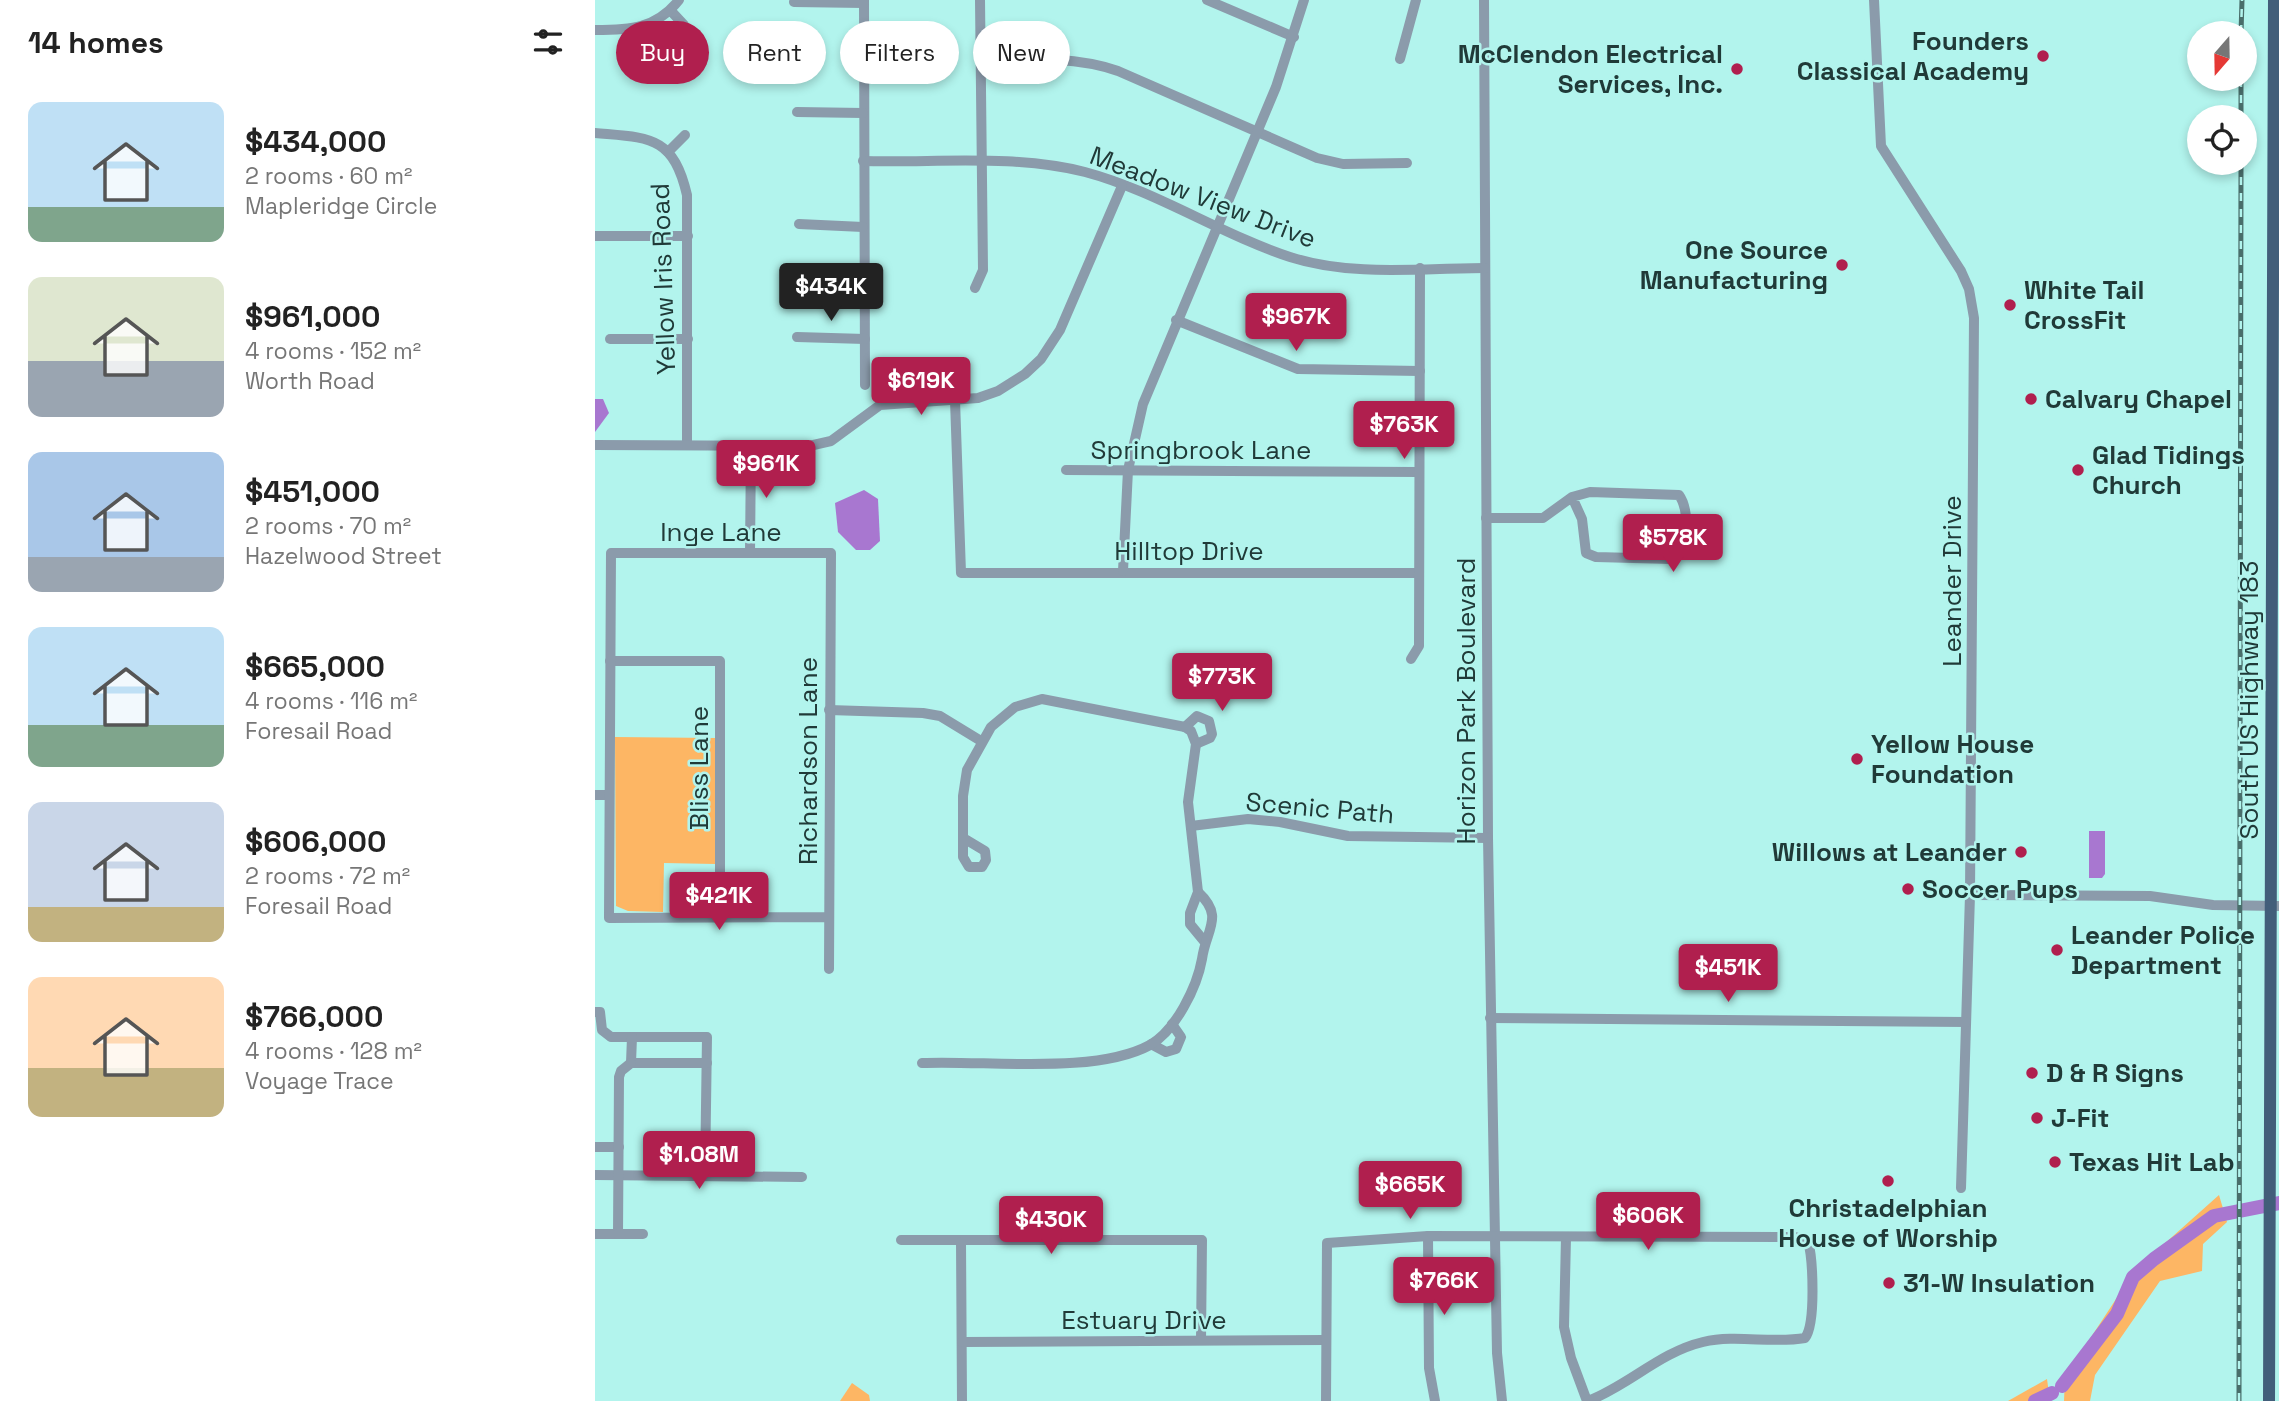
<!DOCTYPE html>
<html lang="en">
<head>
<meta charset="utf-8">
<style>
  body { margin:0; font-family:"Space Grotesk",sans-serif; background:#f6f6f6; color:#222; height:100vh; display:flex; flex-direction:column; font-size:26px; white-space:nowrap }
  * { box-sizing:border-box; margin:0 }
  p { font-size:23px; color:#767676 }
  .icon { flex:none; width:38px; height:38px; fill:none; stroke:currentColor; stroke-width:2; stroke-linecap:round; stroke-linejoin:round }
  .map { position:relative; flex:1; overflow:hidden }
  .panel { display:flex; flex-direction:column; background:#fff; width:595px }
  .panel>* { flex:none }
  .guide { position:absolute; left:21px; top:21px; width:665px; height:63px; display:flex; gap:14px }
  .needle { width:46px; rotate:200deg }
  .fabs { position:absolute; left:1592px; top:21px; display:grid; gap:14px }
  .fabs a { display:grid; place-items:center; width:70px; height:70px; border-radius:50%; background:#fff; box-shadow:0 4px 10px #0003; font-size:35px }
  .price { position:absolute; translate:-50% -60px; padding:0 16px; border-radius:7px; background:#b01f4e; color:#fff; font-size:23px; line-height:46px; filter:drop-shadow(0 2px 4px #0008) }
  .price::after { content:''; position:absolute; left:50%; top:42px; width:21px; height:16px; margin-left:-10px; background:inherit; clip-path:polygon(0 0,100% 0,50% 100%) }
  .price.on { background:#222; color:#fff }
  ul { padding:0; list-style:none }
  li { display:flex; align-items:center; gap:21px; height:175px; padding:0 28px }
  li span { display:grid; place-items:center; flex:none; width:196px; height:140px; border-radius:14px; color:#555 }
  li>.icon { margin-inline-start:auto }
  span .icon { width:84px; height:84px; fill:#fffc; stroke-width:1 }
  li b { font-size:30px }
  h2 { display:flex; justify-content:space-between; align-items:center; height:84px; padding:0 28px; font-size:30px }
  .tag { padding:0 24px; border-radius:32px; background:#fff; box-shadow:0 4px 10px #0003; font-size:24px; line-height:63px }
  .tag.on { background:#b01f4e; color:#fff }
  main { display:flex; flex:1; min-height:0 }
  .map>svg:first-child { display:block }
  .green { fill:#fdb664 }
  .water { fill:#a877d0 }
  .lines { fill:none; stroke-linecap:round; stroke-linejoin:round }
  .river { stroke:#a877d0; stroke-width:14 }
  .minor { stroke:#8b9bab; stroke-width:10 }
  .major { stroke:#425e7a; stroke-width:12 }
  .rail-casing { stroke:#496e6b; stroke-width:5 }
  .rail { stroke:#b2f4ed; stroke-width:2.5; stroke-dasharray:8; stroke-linecap:butt }
  .poi-dot { fill:#b01f4e; stroke:#b2f4ed; stroke-width:2.5 }
  .labels { text-anchor:middle; stroke-width:5; stroke-linejoin:round; paint-order:stroke }
  .poi-label { font-size:26px; font-weight:bold; fill:#203a38; stroke:#b2f4ed; text-anchor:start }
  .street-label { font-size:26px; fill:#203a38; stroke:#b2f4ed }
</style>
</head>
<body>
<main>
<section class="panel">
<h2>14 homes<svg class="icon" aria-label="filters" viewBox="0 0 24 24"><path d="M4 7h16M4 17h16"/><circle cx="9" cy="7" r="2"/><circle cx="15" cy="17" r="2"/></svg></h2>
<ul>
<li><span style="background:linear-gradient(#bfe0f5 75%,#7fa58c 0)"><svg class="icon" aria-label="home" viewBox="0 0 24 24"><path d="M3 11l9-7 9 7M6 9v11h12V9"/></svg></span><div><b>$434,000</b><p>2 rooms · 60 m²</p><p>Mapleridge Circle</p></div></li>
<li><span style="background:linear-gradient(#dfe7d0 60%,#9aa5b1 0)"><svg class="icon" aria-label="home" viewBox="0 0 24 24"><path d="M3 11l9-7 9 7M6 9v11h12V9"/></svg></span><div><b>$961,000</b><p>4 rooms · 152 m²</p><p>Worth Road</p></div></li>
<li><span style="background:linear-gradient(#a9c7e8 75%,#9aa5b1 0)"><svg class="icon" aria-label="home" viewBox="0 0 24 24"><path d="M3 11l9-7 9 7M6 9v11h12V9"/></svg></span><div><b>$451,000</b><p>2 rooms · 70 m²</p><p>Hazelwood Street</p></div></li>
<li><span style="background:linear-gradient(#bfe0f5 70%,#7fa58c 0)"><svg class="icon" aria-label="home" viewBox="0 0 24 24"><path d="M3 11l9-7 9 7M6 9v11h12V9"/></svg></span><div><b>$665,000</b><p>4 rooms · 116 m²</p><p>Foresail Road</p></div></li>
<li><span style="background:linear-gradient(#c9d6e8 75%,#c2b280 0)"><svg class="icon" aria-label="home" viewBox="0 0 24 24"><path d="M3 11l9-7 9 7M6 9v11h12V9"/></svg></span><div><b>$606,000</b><p>2 rooms · 72 m²</p><p>Foresail Road</p></div></li>
<li><span style="background:linear-gradient(#ffd9b3 65%,#c2b280 0)"><svg class="icon" aria-label="home" viewBox="0 0 24 24"><path d="M3 11l9-7 9 7M6 9v11h12V9"/></svg></span><div><b>$766,000</b><p>4 rooms · 128 m²</p><p>Voyage Trace</p></div></li>
</ul>
</section>
<div class="map">
<svg width="1684" height="1401" viewBox="0 0 1684 1401">
  <rect width="100%" height="100%" fill="#b2f4ed"/>
  <g class="green">
    <path d="M20,737L120,738V864L69,863L68,912L33,911L21,906Z"/>
    <path d="M1624,1195L1632,1222L1608,1244L1607,1271L1565,1281L1500,1375L1495,1401H1469L1470,1377L1540,1270Z"/>
    <path d="M1452,1379L1455,1401H1413Z"/>
    <path d="M257,1383L274,1395L275,1401H245Z"/>
  </g>
  <g class="water">
    <path d="M0,399H8L14,413L0,432Z"/>
    <path d="M269,490L283,499L285,541L275,550H261L243,532L240,503Z"/>
    <path d="M1494,831H1510V874L1507,878H1494Z"/>
  </g>
  <g class="lines">
    <g class="river">
      <path d="M1467,1386L1522,1314L1538,1277L1559,1259L1619,1216L1684,1203"/>
      <path d="M1440,1401L1457,1393"/>
    </g>
    <g class="minor">
      <path d="M269,0L270,385"/>
      <path d="M612,0L699,37"/>
      <path d="M889,0L893,838L902,1353L907,1401"/>
      <path d="M1279,0L1286,146L1366,271L1374,289L1379,318L1375,895L1366,1188"/>
      <path d="M199,2L269,3"/>
      <path d="M76,11L89,25"/>
      <path d="M0,30C35,30 61,29 84,0"/>
      <path d="M805,59L821,0"/>
      <path d="M385,60C432,59 479,56 523,71L722,158L748,164L812,163"/>
      <path d="M202,112L268,113"/>
      <path d="M0,133C54,138 78,135 92,195V445"/>
      <path d="M73,152L90,135"/>
      <path d="M268,161C341,163 419,154 490,172C561,191 625,234 695,257C757,277 827,268 890,268"/>
      <path d="M204,224L268,227"/>
      <path d="M0,236H93"/>
      <path d="M380,288L388,270L385,0"/>
      <path d="M581,320L703,369L825,371"/>
      <path d="M202,337L270,339"/>
      <path d="M15,339H93"/>
      <path d="M360,400L366,573H823"/>
      <path d="M0,445L214,446L236,441L285,405L383,398L403,391L430,374L446,359L465,330L527,186"/>
      <path d="M471,470L824,472"/>
      <path d="M891,518H948L977,497L987,519L991,553L1001,557L1076,559C1095,551 1095,510 1084,495L995,492L977,497"/>
      <path d="M155,553L156,446"/>
      <path d="M528,571L533,470L548,404L681,87L709,0"/>
      <path d="M816,659L824,646L825,268"/>
      <path d="M15,661H125V916"/>
      <path d="M234,710L328,713L345,716L386,741"/>
      <path d="M590,727L602,716L614,721L617,734L615,738L601,744"/>
      <path d="M0,795H13"/>
      <path d="M596,826L653,819L685,822L753,836L893,838"/>
      <path d="M370,839L390,851L391,860L387,867H374L368,857V796L372,770L396,727L420,707L447,699L590,727L596,731L601,744L593,802L603,892L595,913V924L609,941"/>
      <path d="M1375,895L1555,896L1618,905L1684,906"/>
      <path d="M233,917L14,918L16,553H236L234,969"/>
      <path d="M0,1012H5L7,1030L16,1037H112L110,1176"/>
      <path d="M895,1018L1371,1022"/>
      <path d="M37,1037L36,1063H112"/>
      <path d="M556,1044L571,1052L581,1049L586,1037L577,1024"/>
      <path d="M327,1063C391,1060 500,1075 555,1045C581,1030 602,987 607,959C611,929 630,917 603,892"/>
      <path d="M0,1147H24"/>
      <path d="M0,1175L207,1177"/>
      <path d="M0,1234H23L24,1077L26,1071L36,1063"/>
      <path d="M23,1234H48"/>
      <path d="M833,1236L834,1368L840,1401"/>
      <path d="M971,1237L969,1327L976,1358L992,1401"/>
      <path d="M306,1240H607L606,1340"/>
      <path d="M366,1242L367,1401"/>
      <path d="M367,1342L731,1340"/>
      <path d="M731,1401L732,1243L833,1236L1200,1237L1213,1241C1218,1259 1221,1324 1210,1338C1176,1344 1142,1334 1108,1342C1065,1352 1033,1386 993,1401"/>
    </g>
    <path class="major" d="M1674,1401L1679,0"/>
    <g class="rail-casing">
      <g id="rail">
        <path d="M1646,33L1647,0"/>
        <path d="M1646,79V117"/>
        <path d="M1644,1401L1646,163"/>
      </g>
    </g>
    <use href="#rail" class="rail"/>
  </g>
  <g class="poi-dot">
    <circle cx="1448" cy="56" r="7"/>
    <circle cx="1142" cy="69" r="7"/>
    <circle cx="1247" cy="265" r="7"/>
    <circle cx="1415" cy="305" r="7"/>
    <circle cx="1436" cy="399" r="7"/>
    <circle cx="1483" cy="470" r="7"/>
    <circle cx="1262" cy="759" r="7"/>
    <circle cx="1426" cy="852" r="7"/>
    <circle cx="1313" cy="889" r="7"/>
    <circle cx="1462" cy="950" r="7"/>
    <circle cx="1437" cy="1073" r="7"/>
    <circle cx="1442" cy="1118" r="7"/>
    <circle cx="1460" cy="1162" r="7"/>
    <circle cx="1293" cy="1181" r="7"/>
    <circle cx="1294" cy="1283" r="7"/>
  </g>
  <g class="labels">
    <g class="poi-label">
      <text x="1434" y="50" text-anchor="end">Founders<tspan x="1434" dy="30">Classical Academy</tspan></text>
      <text x="1128" y="63" text-anchor="end">McClendon Electrical<tspan x="1128" dy="30">Services, Inc.</tspan></text>
      <text x="1233" y="259" text-anchor="end">One Source<tspan x="1233" dy="30">Manufacturing</tspan></text>
      <text x="1429" y="299">White Tail<tspan x="1429" dy="30">CrossFit</tspan></text>
      <text x="1450" y="408">Calvary Chapel</text>
      <text x="1497" y="464">Glad Tidings<tspan x="1497" dy="30">Church</tspan></text>
      <text x="1276" y="753">Yellow House<tspan x="1276" dy="30">Foundation</tspan></text>
      <text x="1412" y="861" text-anchor="end">Willows at Leander</text>
      <text x="1327" y="898">Soccer Pups</text>
      <text x="1476" y="944">Leander Police<tspan x="1476" dy="30">Department</tspan></text>
      <text x="1451" y="1082">D &amp; R Signs</text>
      <text x="1456" y="1127">J-Fit</text>
      <text x="1474" y="1171">Texas Hit Lab</text>
      <text x="1293" y="1217" text-anchor="middle">Christadelphian<tspan x="1293" dy="30">House of Worship</tspan></text>
      <text x="1308" y="1292">31-W Insulation</text>
    </g>
    <g class="street-label">
      <text transform="translate(608 197) rotate(21)" y="9">Meadow View Drive</text>
      <text transform="translate(68 279) rotate(-92)" y="9">Yellow Iris Road</text>
      <text x="606" y="459">Springbrook Lane</text>
      <text x="126" y="541">Inge Lane</text>
      <text x="594" y="560">Hilltop Drive</text>
      <text transform="translate(1357 581) rotate(-90)" y="9">Leander Drive</text>
      <text transform="translate(1654 700) rotate(-90)" y="9">South US Highway 183</text>
      <text transform="translate(871 701) rotate(-90)" y="9">Horizon Park Boulevard</text>
      <text transform="translate(213 761) rotate(-90)" y="9">Richardson Lane</text>
      <text transform="translate(104 768) rotate(-90)" y="9">Bliss Lane</text>
      <text transform="translate(725 808) rotate(5)" y="9">Scenic Path</text>
      <text x="549" y="1329">Estuary Drive</text>
    </g>
  </g>
</svg>
<div class="fabs">
<a><svg class="needle" viewBox="-14 -14 28 28"><path d="M0-13l5 13h-10z" fill="#e53935"/><path d="M0 13l5-13h-10z" fill="#767676"/></svg></a>
<a><svg class="icon" aria-label="locate" viewBox="0 0 24 24"><circle cx="12" cy="12" r="6"/><path d="M12 2v4M12 18v4M2 12h4M18 12h4"/></svg></a>
</div>
<b class="price on" style="left:236px;top:323px">$434K</b>
<b class="price" style="left:701px;top:353px">$967K</b>
<b class="price" style="left:326px;top:417px">$619K</b>
<b class="price" style="left:809px;top:461px">$763K</b>
<b class="price" style="left:171px;top:500px">$961K</b>
<b class="price" style="left:1078px;top:574px">$578K</b>
<b class="price" style="left:627px;top:713px">$773K</b>
<b class="price" style="left:124px;top:932px">$421K</b>
<b class="price" style="left:1133px;top:1004px">$451K</b>
<b class="price" style="left:104px;top:1191px">$1.08M</b>
<b class="price" style="left:815px;top:1221px">$665K</b>
<b class="price" style="left:1053px;top:1252px">$606K</b>
<b class="price" style="left:456px;top:1256px">$430K</b>
<b class="price" style="left:849px;top:1317px">$766K</b>
<div class="guide">
<a class="tag on">Buy</a>
<a class="tag">Rent</a>
<a class="tag">Filters</a>
<a class="tag">New</a>
</div>
</div>
</main>
</body>
</html>
